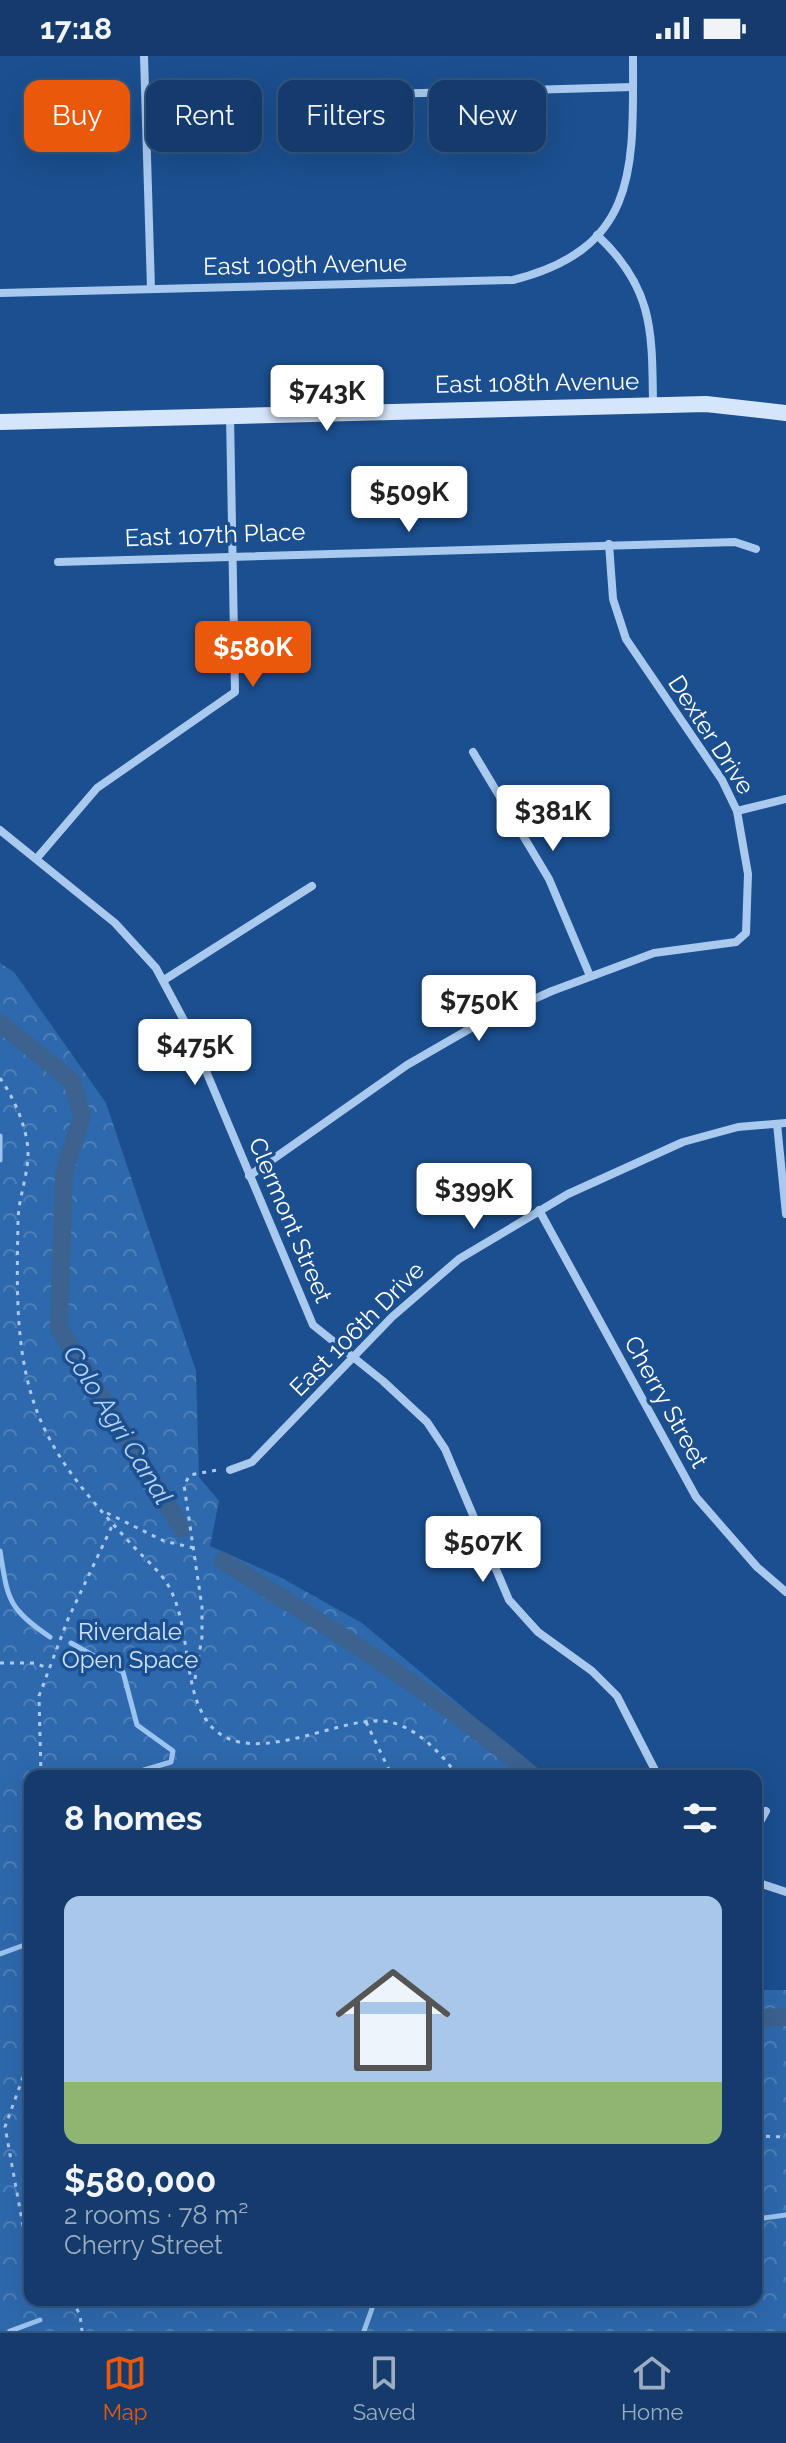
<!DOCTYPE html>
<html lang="en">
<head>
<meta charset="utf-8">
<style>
  body { margin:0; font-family:Raleway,sans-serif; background:#1d4271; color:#f1f3f6; height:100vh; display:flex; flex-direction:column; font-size:30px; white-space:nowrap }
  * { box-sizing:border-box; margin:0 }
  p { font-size:26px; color:#9dadc1 }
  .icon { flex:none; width:44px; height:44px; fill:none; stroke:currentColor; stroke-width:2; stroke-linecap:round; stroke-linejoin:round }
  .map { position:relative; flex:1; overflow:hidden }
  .sheet { position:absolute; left:24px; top:1714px; width:738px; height:536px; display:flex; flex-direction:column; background:#143b6b; border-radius:16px; box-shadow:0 8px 32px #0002,0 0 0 2px #33557e }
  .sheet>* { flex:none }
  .guide { position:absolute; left:24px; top:24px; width:738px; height:72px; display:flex; gap:16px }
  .price { position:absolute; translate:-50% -68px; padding:0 18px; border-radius:8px; background:#fff; color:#222; font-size:26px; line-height:52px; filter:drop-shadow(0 2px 4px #0008) }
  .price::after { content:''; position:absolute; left:50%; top:48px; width:24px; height:18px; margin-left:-12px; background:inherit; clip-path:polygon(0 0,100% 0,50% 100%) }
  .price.on { background:#ea580c; color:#fff }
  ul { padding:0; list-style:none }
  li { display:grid; align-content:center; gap:16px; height:424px; padding:0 40px }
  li+li { border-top:2px solid #33557e }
  li span { display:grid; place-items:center; height:248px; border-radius:16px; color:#555 }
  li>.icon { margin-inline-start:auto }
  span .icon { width:144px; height:144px; fill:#fffc; stroke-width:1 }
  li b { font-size:34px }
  h2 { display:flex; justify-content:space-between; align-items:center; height:96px; padding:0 40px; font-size:34px }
  .tag { padding:0 28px; border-radius:16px; background:#143b6b; box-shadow:0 8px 32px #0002,0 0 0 2px #33557e; font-size:28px; line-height:72px }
  .tag.on { background:#ea580c; color:#fff }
  .status { display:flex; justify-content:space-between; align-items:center; height:56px; padding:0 40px; background:#143b6b; direction:ltr }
  .status svg { height:22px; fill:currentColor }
  .tab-bar { display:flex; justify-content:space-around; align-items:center; height:112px; border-top:2px solid #33557e; background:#143b6b; font-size:22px; color:#9dadc1 }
  .tab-bar a { display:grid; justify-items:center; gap:4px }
  .tab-bar .on { color:#ea580c }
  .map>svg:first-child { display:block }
  .park { fill:url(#park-crowns) }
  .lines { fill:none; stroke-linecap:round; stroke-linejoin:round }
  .stream { stroke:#9cc4f0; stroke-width:5 }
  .canal { stroke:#3c6290; stroke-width:18 }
  .path { stroke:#a9c9ee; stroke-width:3; stroke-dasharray:4 6; stroke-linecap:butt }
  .street { stroke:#a9c9ee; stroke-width:8 }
  .secondary { stroke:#d6e6fa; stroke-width:16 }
  .labels { text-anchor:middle; stroke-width:7; stroke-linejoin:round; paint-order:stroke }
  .street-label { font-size:24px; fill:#fff; stroke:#1b4f8f }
  .park-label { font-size:24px; fill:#cfe3fa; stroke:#1b4f8f }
  .water-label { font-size:26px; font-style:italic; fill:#b5d3f5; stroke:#1b4f8f }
</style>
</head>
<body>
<div class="status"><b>17:18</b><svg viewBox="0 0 49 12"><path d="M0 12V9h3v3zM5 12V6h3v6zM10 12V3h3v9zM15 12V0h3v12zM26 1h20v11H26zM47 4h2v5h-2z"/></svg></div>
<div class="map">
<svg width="786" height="2275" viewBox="0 0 786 2275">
  <defs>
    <pattern id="park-crowns" width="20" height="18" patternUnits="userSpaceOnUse" patternTransform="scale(2)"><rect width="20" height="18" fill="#2e69ad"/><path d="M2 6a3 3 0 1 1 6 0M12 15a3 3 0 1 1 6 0" fill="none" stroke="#4d80b9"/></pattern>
  </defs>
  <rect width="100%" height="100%" fill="#1b4f8f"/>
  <path class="park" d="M0,907L14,916L106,1047L196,1315L199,1421L219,1445L210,1490L280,1521L362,1567L545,1720H30V2244H756V1934H786V2275H0Z"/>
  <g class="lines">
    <g class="stream">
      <path d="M0,1080V1104"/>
      <path d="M0,1495C8,1543 7,1552 50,1581"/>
      <path d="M71,1587L123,1616L137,1669L173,1695L171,1706L124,1720"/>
      <path d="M0,1898L30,1887"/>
      <path d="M756,2163L786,2159"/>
      <path d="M10,2275L40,2264"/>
      <path d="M364,2275L375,2244"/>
    </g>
    <g class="canal">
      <path d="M0,967L72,1025L82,1060L64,1117L59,1272L182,1473"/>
      <path d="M223,1505C329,1571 438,1638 533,1720"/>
      <path d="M756,1962L786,1961"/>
    </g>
    <g class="path">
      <path d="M0,1022C14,1042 29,1075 28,1100C27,1123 18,1144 18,1166C17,1222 15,1280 30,1334C47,1397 89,1442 132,1489C143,1501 159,1514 168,1529C191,1569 182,1625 205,1662C241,1720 334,1661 382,1665C413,1667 440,1696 458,1720"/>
      <path d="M107,1457L164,1485L194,1492"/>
      <path d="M0,1607H34L48,1612"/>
      <path d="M195,1623L202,1581V1551L184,1429L190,1419L217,1414"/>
      <path d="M366,1666L392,1720"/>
      <path d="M389,1713L400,1720"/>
      <path d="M41,1720L39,1640L68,1563L113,1468"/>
      <path d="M30,2002L5,2071L23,2170L30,2186"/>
      <path d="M756,2080L786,2081"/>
      <path d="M72,2244L80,2259L82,2275"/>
    </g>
    <g class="street">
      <path d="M144,0L151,233"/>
      <path d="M351,39L633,31"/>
      <path d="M597,179C654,232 652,276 653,348"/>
      <path d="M0,237L513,224C640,192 633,110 633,0"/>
      <path d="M58,506L735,486L756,493"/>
      <path d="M473,696L549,823L590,920"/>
      <path d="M737,755L786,743"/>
      <path d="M0,774L115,867L156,912L187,970L313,1269L383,1325L427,1366L445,1393L509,1544L538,1576L592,1615L617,1640L658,1720"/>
      <path d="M37,802L97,732L235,636L230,359"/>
      <path d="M164,924L312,830"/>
      <path d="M777,1068L786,1158"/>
      <path d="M249,1120L407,1009L478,968L552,935L654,897L736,886L746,877L748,818L737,755L722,724L626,583L613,543L609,488"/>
      <path d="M539,1154L696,1441L757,1511L786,1536"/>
      <path d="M230,1414L252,1406L392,1261L459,1203L568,1138L683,1086L738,1071L786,1067"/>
      <path d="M437,1492L480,1478"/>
      <path d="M756,1773L766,1755"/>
      <path d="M756,1826L786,1836"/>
    </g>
    <path class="secondary" d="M0,366L706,348L786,357"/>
  </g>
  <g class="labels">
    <g class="street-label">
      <text transform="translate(305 209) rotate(-1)" y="8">East 109th Avenue</text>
      <text transform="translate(537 327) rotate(-1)" y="8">East 108th Avenue</text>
      <text transform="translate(215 479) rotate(-2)" y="8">East 107th Place</text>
      <text transform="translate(711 679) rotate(57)" y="8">Dexter Drive</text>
      <text transform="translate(290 1164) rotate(67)" y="8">Clermont Street</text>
      <text transform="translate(357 1273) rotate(-45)" y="8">East 106th Drive</text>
      <text transform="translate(666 1346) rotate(61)" y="8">Cherry Street</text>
    </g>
    <g class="park-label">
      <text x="130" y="1584">Riverdale<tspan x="130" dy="28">Open Space</tspan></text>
    </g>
    <g class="water-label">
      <text transform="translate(118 1369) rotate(58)" y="9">Colo Agri Canal</text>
    </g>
  </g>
</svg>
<b class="price" style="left:327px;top:377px">$743K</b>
<b class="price" style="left:409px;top:478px">$509K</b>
<b class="price on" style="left:253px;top:633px">$580K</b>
<b class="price" style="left:553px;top:797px">$381K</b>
<b class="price" style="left:479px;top:987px">$750K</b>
<b class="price" style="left:195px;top:1031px">$475K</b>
<b class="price" style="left:474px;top:1175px">$399K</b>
<b class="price" style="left:483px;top:1528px">$507K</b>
<div class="guide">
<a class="tag on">Buy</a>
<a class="tag">Rent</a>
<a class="tag">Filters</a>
<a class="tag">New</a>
</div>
<section class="sheet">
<h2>8 homes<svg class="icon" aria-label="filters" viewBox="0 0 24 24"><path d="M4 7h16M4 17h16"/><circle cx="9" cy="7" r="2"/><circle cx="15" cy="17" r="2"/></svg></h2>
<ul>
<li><span style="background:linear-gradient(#a9c7e8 75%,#8fb573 0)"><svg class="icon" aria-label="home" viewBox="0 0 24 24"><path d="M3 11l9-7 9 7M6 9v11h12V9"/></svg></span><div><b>$580,000</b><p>2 rooms · 78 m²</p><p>Cherry Street</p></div></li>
</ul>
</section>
</div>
<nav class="tab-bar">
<a class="on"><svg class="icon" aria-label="map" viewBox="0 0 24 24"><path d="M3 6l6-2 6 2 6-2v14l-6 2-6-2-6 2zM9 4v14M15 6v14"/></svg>Map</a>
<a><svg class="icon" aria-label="saved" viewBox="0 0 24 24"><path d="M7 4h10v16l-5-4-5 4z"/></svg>Saved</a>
<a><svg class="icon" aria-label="home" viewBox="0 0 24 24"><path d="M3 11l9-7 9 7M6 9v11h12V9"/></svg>Home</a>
</nav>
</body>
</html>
